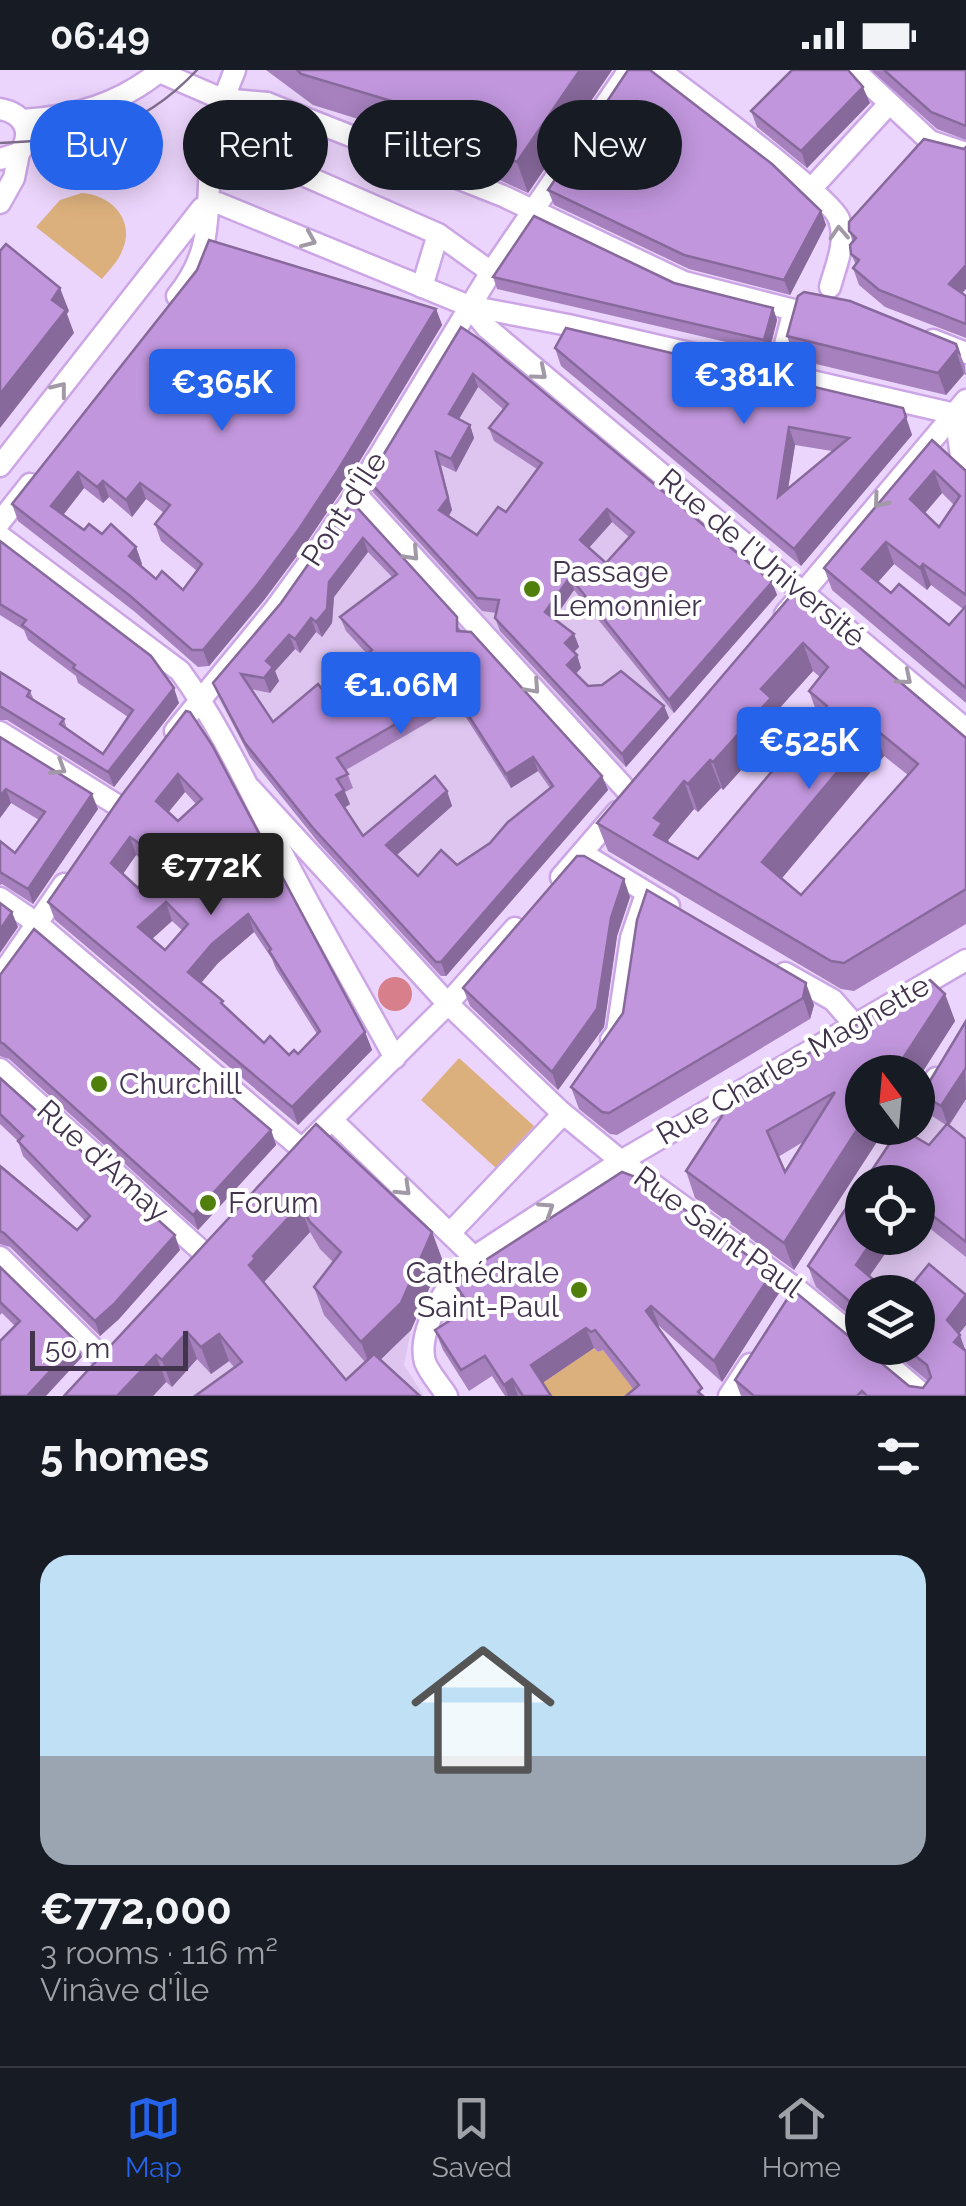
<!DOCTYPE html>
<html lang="en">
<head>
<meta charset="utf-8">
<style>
  body { margin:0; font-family:Raleway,sans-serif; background:#242831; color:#f1f3f6; height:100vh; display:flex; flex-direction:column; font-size:38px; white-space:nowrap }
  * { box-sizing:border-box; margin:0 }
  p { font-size:32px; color:#9ea1a6 }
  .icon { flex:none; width:55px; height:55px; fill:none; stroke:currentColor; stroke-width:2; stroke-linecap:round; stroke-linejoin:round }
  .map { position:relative; height:1326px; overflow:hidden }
  .panel { display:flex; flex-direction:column; background:#171b24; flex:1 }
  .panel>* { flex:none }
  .guide { position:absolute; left:30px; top:30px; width:908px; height:90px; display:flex; gap:20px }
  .needle { width:65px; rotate:344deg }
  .buttons { position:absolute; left:845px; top:985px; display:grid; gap:20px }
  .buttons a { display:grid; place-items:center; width:90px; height:90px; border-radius:50%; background:#171b24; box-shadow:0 5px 25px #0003; font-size:50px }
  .scale { position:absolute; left:30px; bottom:25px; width:158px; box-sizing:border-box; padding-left:10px; border:5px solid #43344e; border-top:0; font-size:28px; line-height:35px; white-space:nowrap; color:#43344e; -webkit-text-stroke:8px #fff; paint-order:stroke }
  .price { position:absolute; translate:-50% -85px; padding:0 22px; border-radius:10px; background:#2563eb; color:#fff; font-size:32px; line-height:65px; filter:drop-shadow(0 2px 5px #0008) }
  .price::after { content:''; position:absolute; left:50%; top:60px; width:30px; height:22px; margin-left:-15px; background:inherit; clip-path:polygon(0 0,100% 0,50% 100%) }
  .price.selected { background:#222; color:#fff }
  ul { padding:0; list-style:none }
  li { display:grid; align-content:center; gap:20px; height:530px; padding:0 40px }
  li span { display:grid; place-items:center; height:310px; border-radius:30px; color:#555 }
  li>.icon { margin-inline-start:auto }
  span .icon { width:180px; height:180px; fill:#fffc; stroke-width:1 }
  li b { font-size:42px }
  h2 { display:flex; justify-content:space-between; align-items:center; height:120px; padding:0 40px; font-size:42px }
  .tag { padding:0 35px; border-radius:45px; background:#171b24; box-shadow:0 5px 25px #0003; font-size:35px; line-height:90px }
  .tag.selected { background:#2563eb; color:#fff }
  .status { display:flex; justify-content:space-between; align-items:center; height:70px; padding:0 50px; background:#171b24; direction:ltr }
  .status svg { height:28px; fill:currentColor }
  .dock { display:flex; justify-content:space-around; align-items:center; height:140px; border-top:2px solid #363941; background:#171b24; font-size:28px; color:#9ea1a6 }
  .dock a { display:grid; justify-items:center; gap:5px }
  .dock .selected { color:#2563eb }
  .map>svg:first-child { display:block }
  .built { fill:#dec5ef }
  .green { fill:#dbb07c }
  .water { fill:#d77f8b }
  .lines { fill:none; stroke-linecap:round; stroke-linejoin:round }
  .street-casing { stroke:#cba5e5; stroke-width:25 }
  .street { stroke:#fff; stroke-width:20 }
  .tram { stroke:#7f6d8c; stroke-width:2.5 }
  .wall { fill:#a681be; fill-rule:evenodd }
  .shaded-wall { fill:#87699b }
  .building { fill:#c196dd; stroke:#87699b; stroke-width:2.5; fill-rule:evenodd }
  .oneway { stroke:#a19aa6 }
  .poi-dot { fill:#507f0c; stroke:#fff; stroke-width:4 }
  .labels { text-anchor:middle; stroke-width:8; stroke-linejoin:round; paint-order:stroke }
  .street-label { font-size:30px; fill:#43344e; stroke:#fff }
  .poi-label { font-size:30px; fill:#43344e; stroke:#fff; text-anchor:start }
</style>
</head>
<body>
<div class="status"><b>06:49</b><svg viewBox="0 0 49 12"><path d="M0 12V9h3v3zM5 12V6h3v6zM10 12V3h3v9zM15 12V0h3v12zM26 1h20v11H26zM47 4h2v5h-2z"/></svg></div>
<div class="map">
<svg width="966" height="1326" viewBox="0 0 966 1326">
  <rect width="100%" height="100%" fill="#ecd5fc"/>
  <g class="built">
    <path d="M460,271L777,525L626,697L619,698L611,716L446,906H438L341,801L250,687L218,628L249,590L355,439L473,538L371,425V417Z"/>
    <path d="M966,981V1326H941L886,1278H918V1222H862V1258L810,1215V1208L827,1185L862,1168H918V1112H879Z"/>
    <path d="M328,1083L442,1189L411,1260L404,1295L424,1326H99Z"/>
  </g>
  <g class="green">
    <path d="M82,123C112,125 136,151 122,181C118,192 109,200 102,209L36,157L60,130Z"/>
    <path d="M459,988L534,1056L496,1098L421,1030Z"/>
    <path d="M594,1278L598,1282L603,1280L639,1326H545L538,1316Z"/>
  </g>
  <circle class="water" cx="395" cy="924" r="17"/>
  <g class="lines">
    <g class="street-casing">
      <g id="street">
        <path d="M155,0L222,29L267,33L503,126L684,212L794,240"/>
        <path d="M659,0C688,22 831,127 839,149C847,172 836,195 830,217"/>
        <path d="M854,0L930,71L966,83"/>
        <path d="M267,33L278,94"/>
        <path d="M0,39C24,43 34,63 19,83L0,89"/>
        <path d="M22,50C74,47 120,34 161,0"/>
        <path d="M211,88L278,94L438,164L491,202"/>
        <path d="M811,119L888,35"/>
        <path d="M0,133L14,108L19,83"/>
        <path d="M422,217L438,164"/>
        <path d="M177,226C216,178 205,140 211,84C215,54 223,28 235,0"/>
        <path d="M469,236L486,257L966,659"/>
        <path d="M933,270L966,283"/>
        <path d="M777,305L794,240"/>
        <path d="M955,344L961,386L966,391"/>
        <path d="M0,396L202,138L218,133L469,236L568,255L964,346"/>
        <path d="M356,424L631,725"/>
        <path d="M0,452L30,414"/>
        <path d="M0,466L180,601C221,657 249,720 281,781C317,851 357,919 395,988"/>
        <path d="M785,544L966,330"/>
        <path d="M175,661L275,539L316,483L356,424L491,202L629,0"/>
        <path d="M0,662L117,735"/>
        <path d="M251,719L448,934L560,1041L621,1091L798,1220L862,1272"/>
        <path d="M582,783L669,836"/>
        <path d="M561,807L617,742"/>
        <path d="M0,828L38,854L302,1079"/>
        <path d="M785,903L833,930L855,955"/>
        <path d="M0,907L64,814"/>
        <path d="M611,970L617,962L631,868L644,830"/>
        <path d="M0,999L205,1184"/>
        <path d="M918,1036L936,1008"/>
        <path d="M333,1051L474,1187"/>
        <path d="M303,1078L442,940L515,858"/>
        <path d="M450,1163L563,1044"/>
        <path d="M0,1187L106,1291"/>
        <path d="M869,1278L925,1326"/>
        <path d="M447,1326C441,1316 429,1303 425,1292C416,1259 451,1207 474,1187L621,1091L966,890"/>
        <path d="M729,1326L750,1294"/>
      </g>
    </g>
    <use href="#street" class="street"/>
    <path class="tram" d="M0,73C83,69 136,65 197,0"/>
  </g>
  <g class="wall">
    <path d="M266,0H612L528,123L405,67L403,63L313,35Z"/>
    <path d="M871,0H966V70L937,59Z"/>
    <path d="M870,33L807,98L757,57L751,41Z"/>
    <path d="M964,79L962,223L966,226V268L885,237L859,215L853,198L856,195L851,184L853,172L849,161Z"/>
    <path d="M548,120L821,141L826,155L790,225L689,199L554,135Z"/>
    <path d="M197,200L436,239L442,255L344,417L305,475L264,530L209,596L198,597L135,542L18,451L12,434ZM84,418L103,433L109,427L132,447L146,429L164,443L155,454L161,471L197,501L183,520L156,509L140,496L142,494L136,477L102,464L84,460L63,445Z"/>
    <path d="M493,207L674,213L773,238L777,250L769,282L497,219Z"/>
    <path d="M461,257L772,512L777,525L674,643L574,520L554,549L574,564L579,577L574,582L577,585L581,598L576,604L588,616L664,636L669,648L626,697L500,561L495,548L496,543L482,541L373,422L368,410ZM478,317L504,340L489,358L494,371L537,399L506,442L477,465L449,446L452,440L441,395L456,402L474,368L470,355L459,349ZM612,452L629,467L606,493L589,478Z"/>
    <path d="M787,266L956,274L965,296L966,305L964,304L946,325L795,289Z"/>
    <path d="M555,278L903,338L912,365L801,496L561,296ZM795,375L832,381L788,418Z"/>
    <path d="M932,370L966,401V633L832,520L824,498ZM942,423L954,435L939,457L925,443ZM894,494L927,520L931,515L963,539L949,555L891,523L878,512Z"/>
    <path d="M352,432L462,561L602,706L608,720L446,906H441L318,772L250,687L219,627L213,613L281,533ZM368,482L392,507L340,547L346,561L368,585L326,624L273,652L251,619L270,623L279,611L275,601L295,579L300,583L316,562L322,567L332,553L334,527ZM458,635L511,718L538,701L550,718L490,773L457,795L418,806L397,785L452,736L447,721L363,766L344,738L350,734L345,722L353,718L346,700Z"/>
    <path d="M0,471L179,633L114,717L7,650H0V602L30,621L34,630L64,649L67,659L103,684L128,647L78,613L76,606L28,570L24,560L0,545Z"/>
    <path d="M794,522L966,668V854L854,921L841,919L608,781L597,753ZM813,601L820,607L809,621L818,646L698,789L670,774L668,770L694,739L698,742L721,718L723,720L781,656L776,642ZM884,686L908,705L801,825L782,808Z"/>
    <path d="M186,641L365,962L372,980L298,1055L55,850L48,832ZM185,722L196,734L178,751L168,742ZM136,785L153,796L138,818L123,804ZM172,851L182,860L165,880L152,869ZM254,862L272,889L276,899L317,964L298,984L289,985L264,973L201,913L218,893Z"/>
    <path d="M0,667L98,739L33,834L2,814L0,815V771L15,783L39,750L11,733L0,748Z"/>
    <path d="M647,820L814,935L810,949L617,1065L610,1064L579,1039L571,1017L623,943Z"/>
    <path d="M630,827L617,866L604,957L558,1020L470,936L463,918Z"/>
    <path d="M0,905L271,1060L276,1075L198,1160L9,989L0,986Z"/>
    <path d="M945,924L955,951L918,1009V1002L794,1200L695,1128L686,1101ZM803,1072L785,1102L778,1087Z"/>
    <path d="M966,951V1029L949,1056L966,1069V1187L918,1149V1112L929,1075L946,1055L929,1044L922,1024Z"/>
    <path d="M0,1008L180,1180L119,1249L100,1266L10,1177L0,1174V1096L77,1160L85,1151L23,1086L18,1071L0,1054Z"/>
    <path d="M316,1054L432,1162L442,1189L411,1260L380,1290L420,1326L234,1297L229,1291L211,1304L197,1289L172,1317L166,1312L153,1326H64ZM310,1162L320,1179L333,1192L314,1217L324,1245L365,1292L346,1310L264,1212Z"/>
    <path d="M862,1168H896L869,1207L862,1222V1256L816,1217L808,1196Z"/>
    <path d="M0,1197L82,1287L15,1256L2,1243L0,1245Z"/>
    <path d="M453,1211L779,1223L722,1312L659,1256L658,1258L702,1318L634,1320L603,1280L598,1282L594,1278L542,1313L551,1326H505L492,1306L469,1321L443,1280L435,1260L462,1243L460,1237L463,1235Z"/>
    <path d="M966,1225V1255L959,1264L966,1281V1326H741L735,1310L909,1316L923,1318L928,1311L888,1278H918Z"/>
  </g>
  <g class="shaded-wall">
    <path d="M580,0H612L528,123L517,92Z"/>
    <path d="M863,17L870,33L807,98L801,81Z"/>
    <path d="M821,141L826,155L790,225L784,210Z"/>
    <path d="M966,195V219L955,231L949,214Z"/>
    <path d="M60,218L69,241L67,244L74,263L0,358V324L52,230Z"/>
    <path d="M773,238L777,250L769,282L764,270Z"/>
    <path d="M436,239L442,255L344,417L305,475L264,530L209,596L203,580Z"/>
    <path d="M956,281L964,304L946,325L938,303Z"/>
    <path d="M473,304L478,317L454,357L449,344Z"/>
    <path d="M906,347L912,365L801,496L794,479Z"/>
    <path d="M470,355L474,368L456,402L451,389Z"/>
    <path d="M789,357L795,375L784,445L778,427Z"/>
    <path d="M436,382L452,440L444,452L439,440Z"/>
    <path d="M934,401L942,423L918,451L910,429Z"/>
    <path d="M78,402L84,418L57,453L51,436Z"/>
    <path d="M103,411L109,427L103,433L97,417Z"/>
    <path d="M140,413L146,429L132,447L126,430Z"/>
    <path d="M607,439L612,452L585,482L580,470Z"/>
    <path d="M363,468L368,482L334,527L332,553L322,567L316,552L329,512Z"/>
    <path d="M886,472L894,494L870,521L862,499Z"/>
    <path d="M136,477L142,494L135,503L129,486Z"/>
    <path d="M923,494L931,515L927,520L920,498Z"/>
    <path d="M570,507L574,520L550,554L545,542Z"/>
    <path d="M772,512L777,525L674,643L669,630Z"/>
    <path d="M311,548L316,562L300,583L295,569Z"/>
    <path d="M574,564L579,577L570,585L565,573Z"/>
    <path d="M289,565L295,579L275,601L279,611L270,623L264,608L266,591Z"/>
    <path d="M803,573L813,601L776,642L781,656L723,720L713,692L761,619Z"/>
    <path d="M577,585L581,598L571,608L567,595Z"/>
    <path d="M174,618L179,633L114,717L108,702Z"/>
    <path d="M664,636L669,648L626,697L622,684Z"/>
    <path d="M874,658L884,686L772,820L762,792Z"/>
    <path d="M533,687L538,701L511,718L506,704Z"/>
    <path d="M710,690L721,718L698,742L688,714Z"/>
    <path d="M178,704L185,722L163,749L156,731Z"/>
    <path d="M602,706L608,720L446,906L441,892Z"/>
    <path d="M684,711L694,739L668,770L672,782L664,793L654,765V748Z"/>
    <path d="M6,719L11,733L0,748V726Z"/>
    <path d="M344,720L350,734L341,740L336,725Z"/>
    <path d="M447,721L452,736L392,789L386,775Z"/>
    <path d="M92,724L98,739L33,834L28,819Z"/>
    <path d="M130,767L136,785L118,811L111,793Z"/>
    <path d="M624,809L630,827L617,866L604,957L558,1020L552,1002L611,848Z"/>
    <path d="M166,832L172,851L145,875L138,857Z"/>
    <path d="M12,842L18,857L0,883V860Z"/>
    <path d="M248,844L254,862L218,893L195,920L188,902L212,874Z"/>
    <path d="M806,913L814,935L810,949L803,928Z"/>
    <path d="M945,924L955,951L918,1009V1002H894Z"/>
    <path d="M365,962L372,980L298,1055L292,1037Z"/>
    <path d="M965,998L966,1029L948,1056L941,1036Z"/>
    <path d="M862,1052V1058H886L794,1200L784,1173Z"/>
    <path d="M271,1060L276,1075L198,1160L193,1145Z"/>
    <path d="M300,1135L310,1162L264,1212L249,1195L253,1186Z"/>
    <path d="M432,1162L442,1189L411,1260L371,1299L361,1272Z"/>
    <path d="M175,1165L180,1180L119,1249L100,1266L95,1251Z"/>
    <path d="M874,1168H896L863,1215L856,1195Z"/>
    <path d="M772,1203L779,1223L722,1312L714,1291Z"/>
    <path d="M966,1225V1255L954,1270L947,1250Z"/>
    <path d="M651,1236L659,1256L653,1262L646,1241Z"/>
    <path d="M586,1258L594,1278L538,1316L531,1295Z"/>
    <path d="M187,1262L197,1289L172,1317L162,1290Z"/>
    <path d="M219,1264L229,1291L211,1304L201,1277Z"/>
    <path d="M960,1265L966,1283L954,1272Z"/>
    <path d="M77,1272L82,1287L46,1326H27Z"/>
    <path d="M156,1285L166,1312L153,1326H117Z"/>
    <path d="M512,1309L518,1326H508L504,1315Z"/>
  </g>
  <g class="building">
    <path d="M297,0H580L517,92L393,36L395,32L301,4Z"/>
    <path d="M628,0H650L772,94L821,141L784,210L684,185L548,120Z"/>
    <path d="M792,0H848L863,17L801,81L751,41Z"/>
    <path d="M884,0H966V56L931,42Z"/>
    <path d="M924,69L964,79L966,77V195L949,214L966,226V254L879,220L853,198L859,190L851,184L850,175L856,168L849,161V152Z"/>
    <path d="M534,146L674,213L773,238L764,270L493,207Z"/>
    <path d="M209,170L436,239L338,400L299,459L258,514L203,580H192L129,525L12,434L197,200ZM78,402L97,417L103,411L126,430L140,413L170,435L155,454L202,494L183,520L162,501L156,509L129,486L136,477L111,454L102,464L89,454L84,460L51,436Z"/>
    <path d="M6,174L60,218L52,230L66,240L0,324V181Z"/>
    <path d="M804,222L850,231L956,274L959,283L956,281L938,303L787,266L798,226Z"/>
    <path d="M461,257L482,271L772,512L669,630L570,507L545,542L574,564L565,573L577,585L567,595L588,616L602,615L621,601L664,636L622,684L495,548L499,530L477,528L368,410ZM473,304L508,334L489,358L542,393L506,442L498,437L477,465L439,440L448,428L436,382L451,389L470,355L449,344ZM607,439L634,462L606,493L580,470Z"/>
    <path d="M566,258L903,338L906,347L794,479L555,278ZM789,357L849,368L778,427Z"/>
    <path d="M932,370L966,401V525L923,494L920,498L886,472L862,499L891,523L899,514L949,555L966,536V618L824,498ZM934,401L960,426L939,457L910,429Z"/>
    <path d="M352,432L457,547V561L471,562L602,706L441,892H436L313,758L245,673L213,613L281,533ZM363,468L397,504L340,547L372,580L326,624L318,614L273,652L241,604L264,608L273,597L266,591L289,565L295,569L311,548L316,552L327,539L329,512ZM453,621L506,704L533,687L553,716L508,752L490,773L457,795L441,780L418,806L386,775L447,721L435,706L363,766L336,725L344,720L337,709L348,704L337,688Z"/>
    <path d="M0,471L151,586L174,618L108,702L0,636V602L30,621L27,626L64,649L60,654L103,684L133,640L73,598L75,595L22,555L26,550L0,534Z"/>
    <path d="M794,522L966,668V819L844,893L831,891L597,753ZM803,573L828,597L809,621L827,636L698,789L654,765L662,753L654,748L684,711L688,714L710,690L713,692L771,628L761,619ZM874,658L918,694L801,825L762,792Z"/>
    <path d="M186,641L190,642L212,675L365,962L292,1037L48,832L122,725ZM178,704L202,729L178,751L156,731ZM130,767L159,787L138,818L111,793ZM166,832L188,854L165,880L138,857ZM248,844L271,879L269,881L320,961L298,984L294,980L289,985L270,966L264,973L221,933L223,931L188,902L212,874Z"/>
    <path d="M0,667L92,724L28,819L0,802V771L15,783L45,742L6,719L0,726Z"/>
    <path d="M577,786H584L624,809L611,848L597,939L552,1002L463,918Z"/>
    <path d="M647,820L806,913L803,928L609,1043L602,1042L571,1017L623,943L637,850Z"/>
    <path d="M0,833L12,842L0,860Z"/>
    <path d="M34,859L271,1060L193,1145L4,974L0,972V905Z"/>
    <path d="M930,910L945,924L894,1002H862V1052L784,1173L686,1101L733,1029ZM835,1022L785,1102L767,1061Z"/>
    <path d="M966,951V998L941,1036L922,1024Z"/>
    <path d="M0,1008L175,1165L114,1234L95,1251L4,1163L0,1161V1096L77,1160L90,1146L18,1071L23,1066L0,1044Z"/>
    <path d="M316,1054L432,1162L401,1233L361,1272L314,1217L341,1182L310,1152L300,1135L253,1186L255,1189L249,1195L346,1310L374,1284L420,1326H195L242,1292L219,1264L201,1277L187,1262L162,1290L156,1285L117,1326H64Z"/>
    <path d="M947,1054L966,1069V1172L918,1134V1112H864L900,1058L929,1075Z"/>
    <path d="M622,1102L644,1110L772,1203L714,1291L651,1236L646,1241L702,1318L698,1322L703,1326H626L639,1315L595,1260L591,1262L586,1258L531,1295L551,1326H523L512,1309L504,1315L485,1286L461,1300L435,1260L463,1242L460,1237L467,1232L453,1211Z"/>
    <path d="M862,1114V1168H874L856,1195L888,1222H862V1242L808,1196Z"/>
    <path d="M929,1194L966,1225L947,1250L960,1265L954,1272L966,1281V1326H867L862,1321L857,1326H754L735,1310L793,1220L909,1316L923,1318L931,1307L927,1295L905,1278H918V1222H906Z"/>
    <path d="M0,1197L77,1272L27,1326H0V1271L20,1251L0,1232Z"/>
  </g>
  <defs><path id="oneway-chevron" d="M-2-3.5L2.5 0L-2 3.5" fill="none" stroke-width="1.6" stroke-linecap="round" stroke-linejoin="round" transform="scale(2.5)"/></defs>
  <g class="oneway">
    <use href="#oneway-chevron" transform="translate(839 163) rotate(-93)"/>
    <use href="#oneway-chevron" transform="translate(309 170) rotate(23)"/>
    <use href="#oneway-chevron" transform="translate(540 303) rotate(40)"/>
    <use href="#oneway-chevron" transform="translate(60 319) rotate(-52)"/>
    <use href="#oneway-chevron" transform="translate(880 431) rotate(130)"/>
    <use href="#oneway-chevron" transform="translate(412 484) rotate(47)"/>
    <use href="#oneway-chevron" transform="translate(905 608) rotate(40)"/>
    <use href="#oneway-chevron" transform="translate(533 617) rotate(48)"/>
    <use href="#oneway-chevron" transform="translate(59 698) rotate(32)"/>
    <use href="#oneway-chevron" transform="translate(404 1119) rotate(44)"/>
    <use href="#oneway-chevron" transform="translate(547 1139) rotate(-33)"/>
  </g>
  <g class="poi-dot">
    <circle cx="532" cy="519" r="10"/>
    <circle cx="99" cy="1014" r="10"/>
    <circle cx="208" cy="1133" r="10"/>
    <circle cx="579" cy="1220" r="10"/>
  </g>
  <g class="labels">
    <g class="street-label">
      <text transform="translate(344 439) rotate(-57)" y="10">Pont d'Île</text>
      <text transform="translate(762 488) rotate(40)" y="10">Rue de l'Université</text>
      <text transform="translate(793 990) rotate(-30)" y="10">Rue Charles Magnette</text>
      <text transform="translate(103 1091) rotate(42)" y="10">Rue d'Amay</text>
      <text transform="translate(718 1162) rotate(36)" y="10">Rue Saint Paul</text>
    </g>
    <g class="poi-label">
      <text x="552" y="512">Passage<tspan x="552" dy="34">Lemonnier</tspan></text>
      <text x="119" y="1024">Churchill</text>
      <text x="228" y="1143">Forum</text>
      <text x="559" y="1213" text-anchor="end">Cathédrale<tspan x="559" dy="34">Saint-Paul</tspan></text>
    </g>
  </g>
</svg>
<div class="buttons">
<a><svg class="needle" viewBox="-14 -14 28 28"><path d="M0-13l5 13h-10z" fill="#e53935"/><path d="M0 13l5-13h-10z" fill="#9ea1a6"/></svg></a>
<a><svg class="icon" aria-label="locate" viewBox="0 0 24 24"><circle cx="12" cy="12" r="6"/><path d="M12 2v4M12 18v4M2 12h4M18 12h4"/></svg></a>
<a><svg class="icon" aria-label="layers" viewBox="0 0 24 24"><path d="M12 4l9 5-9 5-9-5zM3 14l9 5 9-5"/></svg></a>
</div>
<div class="scale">50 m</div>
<b class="price" style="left:744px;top:357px">€381K</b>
<b class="price" style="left:222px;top:364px">€365K</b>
<b class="price" style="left:401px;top:667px">€1.06M</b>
<b class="price" style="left:809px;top:722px">€525K</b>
<b class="price selected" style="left:211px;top:848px">€772K</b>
<div class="guide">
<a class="tag selected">Buy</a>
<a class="tag">Rent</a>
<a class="tag">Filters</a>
<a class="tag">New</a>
</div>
</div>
<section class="panel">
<h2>5 homes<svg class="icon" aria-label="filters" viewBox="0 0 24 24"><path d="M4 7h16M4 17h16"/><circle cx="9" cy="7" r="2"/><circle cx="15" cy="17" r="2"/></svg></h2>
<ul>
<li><span style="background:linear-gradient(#bfe0f5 65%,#9aa5b1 0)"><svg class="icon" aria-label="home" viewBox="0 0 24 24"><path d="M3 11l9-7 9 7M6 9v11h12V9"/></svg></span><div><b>€772,000</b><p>3 rooms · 116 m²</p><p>Vinâve d'Île</p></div></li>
</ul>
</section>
<nav class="dock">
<a class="selected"><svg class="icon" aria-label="map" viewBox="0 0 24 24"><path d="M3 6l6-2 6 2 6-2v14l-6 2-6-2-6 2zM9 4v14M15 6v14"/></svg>Map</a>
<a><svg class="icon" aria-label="saved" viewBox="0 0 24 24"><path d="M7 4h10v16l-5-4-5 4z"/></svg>Saved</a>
<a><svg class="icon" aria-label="home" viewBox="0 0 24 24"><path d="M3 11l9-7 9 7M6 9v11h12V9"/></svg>Home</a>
</nav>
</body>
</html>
